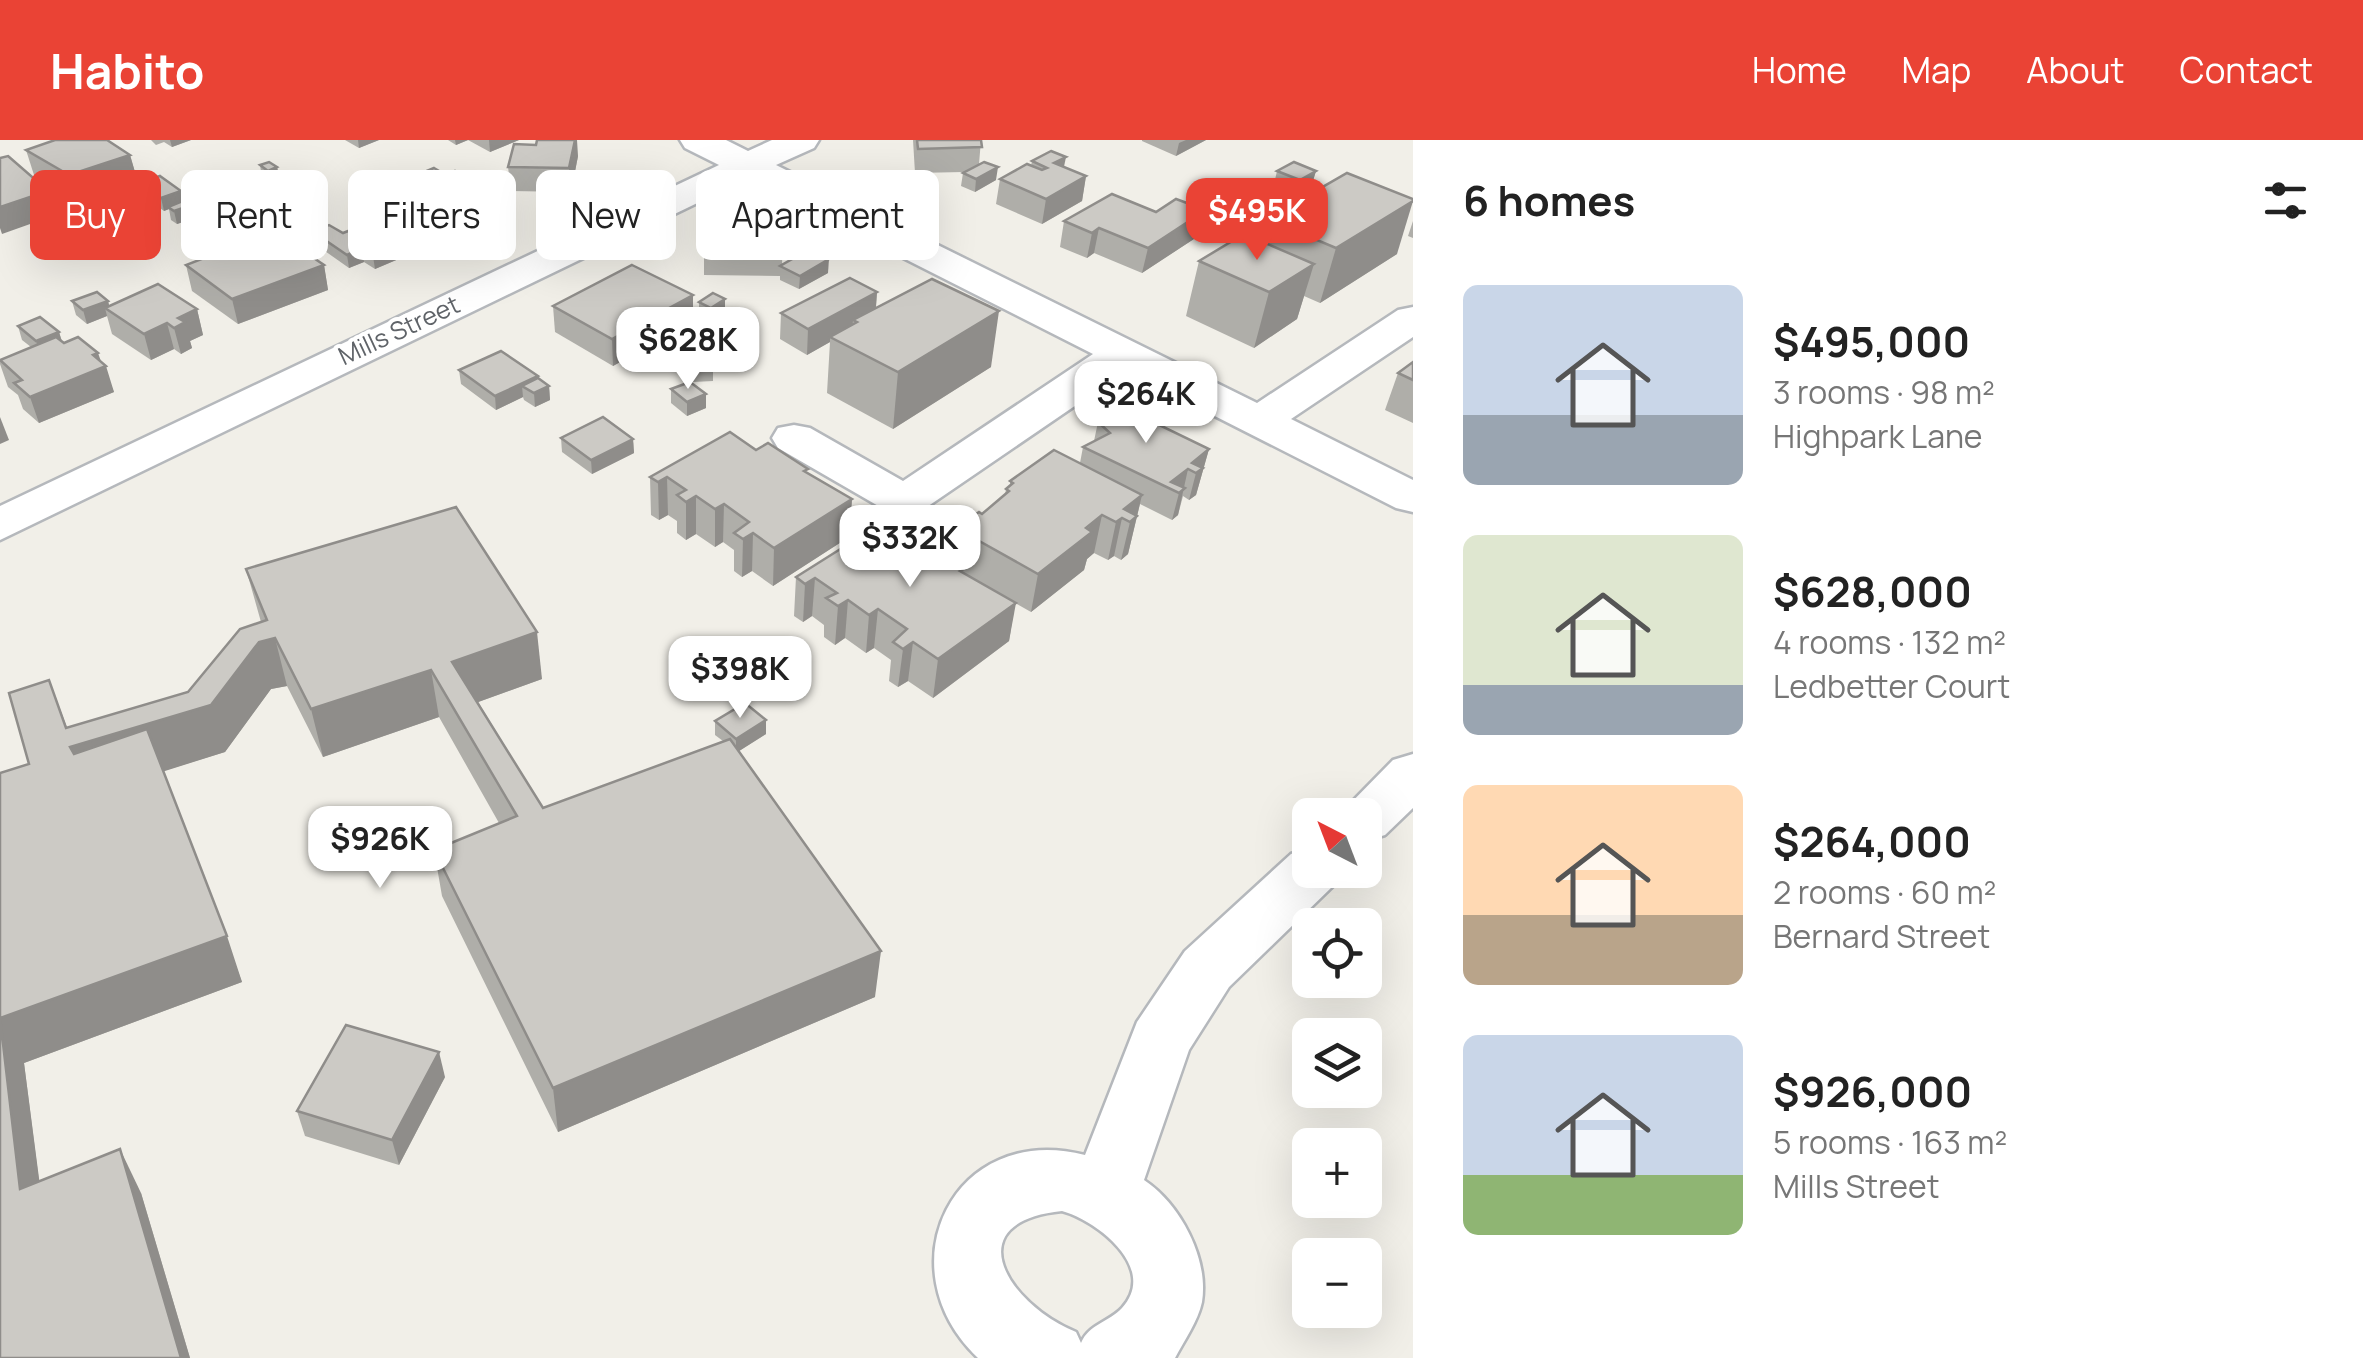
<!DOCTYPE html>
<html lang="en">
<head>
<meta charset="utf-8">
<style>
  body { margin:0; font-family:Manrope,sans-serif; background:#f6f6f6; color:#222; height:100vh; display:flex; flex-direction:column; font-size:38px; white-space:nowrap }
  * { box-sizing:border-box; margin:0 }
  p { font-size:32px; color:#767676 }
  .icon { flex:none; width:55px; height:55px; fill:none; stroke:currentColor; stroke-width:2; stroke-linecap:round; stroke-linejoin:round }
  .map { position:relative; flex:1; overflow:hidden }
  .drawer { display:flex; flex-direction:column; background:#fff; width:950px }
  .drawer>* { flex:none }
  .hud { position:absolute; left:30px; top:30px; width:950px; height:90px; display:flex; gap:20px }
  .needle { width:65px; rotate:318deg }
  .fabs { position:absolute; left:1292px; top:658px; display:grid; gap:20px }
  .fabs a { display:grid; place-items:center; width:90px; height:90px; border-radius:15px; background:#fff; box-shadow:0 10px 40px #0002; font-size:50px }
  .price { position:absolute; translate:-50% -85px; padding:0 22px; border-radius:20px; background:#fff; color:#222; font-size:32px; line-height:65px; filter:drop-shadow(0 2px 5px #0008) }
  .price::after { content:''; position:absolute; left:50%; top:60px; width:30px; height:22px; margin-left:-15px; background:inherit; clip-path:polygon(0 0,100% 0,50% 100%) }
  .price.active { background:#ea4335; color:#fff }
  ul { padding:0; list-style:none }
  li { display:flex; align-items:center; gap:30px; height:250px; padding:0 50px }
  li span { display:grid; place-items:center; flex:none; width:280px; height:200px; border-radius:15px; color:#555 }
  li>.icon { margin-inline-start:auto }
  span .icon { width:120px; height:120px; fill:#fffc; stroke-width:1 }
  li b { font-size:42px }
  h2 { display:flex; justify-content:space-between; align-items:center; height:120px; padding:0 50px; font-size:42px }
  .pill { padding:0 35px; border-radius:15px; background:#fff; box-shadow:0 10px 40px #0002; font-size:35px; line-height:90px }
  .pill.active { background:#ea4335; color:#fff }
  header { display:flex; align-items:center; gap:60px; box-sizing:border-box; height:140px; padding:0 50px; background:#ea4335; color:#fff }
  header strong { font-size:48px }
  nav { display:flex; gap:55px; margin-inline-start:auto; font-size:35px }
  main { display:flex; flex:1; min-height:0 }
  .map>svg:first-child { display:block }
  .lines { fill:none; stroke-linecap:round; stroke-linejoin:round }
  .minor-casing { stroke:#b5b8bc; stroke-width:5 }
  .minor { fill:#fff; fill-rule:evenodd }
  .wall { fill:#afaea9 }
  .shaded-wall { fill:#8f8d8a }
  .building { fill:#cccac5; stroke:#8f8d8a; stroke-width:2.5 }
  .labels { text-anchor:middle; stroke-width:8; stroke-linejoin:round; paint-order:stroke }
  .far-street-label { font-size:25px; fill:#5f6368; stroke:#fff }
</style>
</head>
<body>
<header>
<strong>Habito</strong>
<nav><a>Home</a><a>Map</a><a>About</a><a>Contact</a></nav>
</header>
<main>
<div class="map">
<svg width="1413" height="1218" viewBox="0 0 1413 1218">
  <rect width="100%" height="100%" fill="#f1efe8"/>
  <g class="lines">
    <g class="minor-casing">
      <g id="minor">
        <path d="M680,0H726L748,11L772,0H819L814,8L776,25L1257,263L1398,170L1413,167V197L1291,279L1413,340V372L1396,368L1126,231L921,371L904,375L887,371L778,308L772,298L778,288L794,285L810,288L903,341L1093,214L747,39L0,400V366L719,25L685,8Z"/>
        <path d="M1413,614V668L1385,695L1365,701V675H1339L1393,620Z"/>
        <path d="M1310,708V730H1341L1333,746L1229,847L1189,910L1144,1040C1180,1064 1209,1118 1202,1162C1198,1181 1184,1201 1175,1218H978C883,1128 953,981 1085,1015L1137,882L1185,811L1291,714ZM1062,1071C1096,1080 1159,1128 1122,1168C1109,1182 1089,1184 1081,1203L1076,1192C1008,1164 955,1082 1062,1071Z"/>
      </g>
    </g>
    <use href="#minor" class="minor"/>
  </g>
  <g class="wall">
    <path d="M151,0H191L172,7L164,2L156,5Z"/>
    <path d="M345,0H379L359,8Z"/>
    <path d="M448,0H519L490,12L468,0L456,5Z"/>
    <path d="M913,0H981L979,24L996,40L975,52L961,46L963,33L964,32L915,33Z"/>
    <path d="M1142,0H1206L1176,16L1142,1Z"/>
    <path d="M536,5L578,16L571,52L511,51L508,27Z"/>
    <path d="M26,10L130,15L137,39L76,59L34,35Z"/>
    <path d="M1032,21L1064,27L1086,36L1082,61L1042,84L996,64L1000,39L1031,26Z"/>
    <path d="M260,25L277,27L280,40L271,44L262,38Z"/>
    <path d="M434,28L502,75L448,98L435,91L434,79L423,73L410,78L397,70L393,45Z"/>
    <path d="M1277,31H1316L1312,44L1296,53L1274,44Z"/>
    <path d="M140,43L184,61L195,78L177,84L171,80L169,69L164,71L144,56Z"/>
    <path d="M1234,44L1247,64L1233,72V74L1218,84L1204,78L1200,95L1142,133L1094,113L1087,118L1060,107L1064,81L1197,67L1198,61L1220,55L1221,52Z"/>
    <path d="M1268,72L1397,114L1320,163L1304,156L1297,179L1254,208L1186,176L1199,121L1261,102Z"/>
    <path d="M1413,81V98L1408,96Z"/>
    <path d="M745,87L783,88L782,126L828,133L799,149L780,140V136L704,135V110Z"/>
    <path d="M312,91L343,93L406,102L408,115L375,129L364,122L349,128L315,104Z"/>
    <path d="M186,125H324L328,150L238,184L192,151Z"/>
    <path d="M877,152L876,168L991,227L893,289L827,253L830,202L807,215L780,199L781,173Z"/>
    <path d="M725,159V173L711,181L699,175V162Z"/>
    <path d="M72,161H108L109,166L197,169L203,195L190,201L192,208L181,214L174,209L151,220L112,194L107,176L87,184L76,175Z"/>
    <path d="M553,166L693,181L613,226L555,192Z"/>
    <path d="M18,186L59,192L62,201L101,222L114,252L39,283L23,269L18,255L8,247L0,224V220L31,207L22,200Z"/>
    <path d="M690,217L713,227V241L693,242L690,231Z"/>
    <path d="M1413,222V283L1385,270L1398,233Z"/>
    <path d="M459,230L538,236V238L549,246L550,260L535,267L524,260L523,257L496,270L461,244Z"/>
    <path d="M671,249L706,268L687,276L671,263Z"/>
    <path d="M1098,282L1156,283L1209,309L1196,355L1189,360L1183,356L1178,375L1172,380L1140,364L1128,414L1121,420L1114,416L1108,420L1094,413L1087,419L1084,430L1031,472L1015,463L1009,501L933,558L908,541L898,547L889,541L891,520L874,508L866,513L845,498L835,505L824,497V485L812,476L803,482L794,476L796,437L908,406L952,421L956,388L982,374L1005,355L1006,349L1010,346V341L1080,323L1083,307L1094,301Z"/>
    <path d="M561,298L633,299L634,313L592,334L562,312Z"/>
    <path d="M756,310L807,333L852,359L849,397L773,446L752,431L742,437L734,431V410L723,402L715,407L696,394L686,400L677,393V381L668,375L659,380L651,375L650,337Z"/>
    <path d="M246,429L542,539L478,562L543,668L723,601L715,595V581L766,580V594L739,611L875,857L558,992L442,756L434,710L499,683L439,577L323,617L287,546L271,549L225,612L163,631L242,842L24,923L39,1041L141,1053L190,1218H0L29,624L67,588L188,552L261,482Z"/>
    <path d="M445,937L399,1025L305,996L297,971Z"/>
  </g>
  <g class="shaded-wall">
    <path d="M170,0H191L172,7Z"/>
    <path d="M358,0H379L359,8Z"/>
    <path d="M455,0H468L456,5Z"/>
    <path d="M489,0H519L490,12Z"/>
    <path d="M575,0H577L578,16L571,52L569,28Z"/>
    <path d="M1186,0H1206L1176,16L1179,3Z"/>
    <path d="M130,15L137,39L76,59L69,35Z"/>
    <path d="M1066,17L1061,41L1054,23Z"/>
    <path d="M277,27L280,40L271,44L268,31Z"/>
    <path d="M998,27L996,40L975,52L976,39Z"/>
    <path d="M1316,31L1312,44L1296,53L1300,40Z"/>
    <path d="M1086,36L1082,61L1042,84L1046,59Z"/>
    <path d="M38,42L45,67L47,78L2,94L0,88V67Z"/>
    <path d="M420,48L423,73L410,78L407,53Z"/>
    <path d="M500,50L502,75L448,98L444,73Z"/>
    <path d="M181,51L184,63L168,67L169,69L164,71L161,58Z"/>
    <path d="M1250,51L1247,64L1234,72L1238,59Z"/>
    <path d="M1236,61L1233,74L1218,84L1221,71Z"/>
    <path d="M1413,61L1397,114L1320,163L1336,108Z"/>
    <path d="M192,65L195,78L177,84L174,71Z"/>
    <path d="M1206,70L1200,95L1142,133L1148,108Z"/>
    <path d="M1099,88L1094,113L1087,118L1092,93Z"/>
    <path d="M406,102L408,115L375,129L373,116Z"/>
    <path d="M362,108L364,122L349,128L347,115Z"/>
    <path d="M829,119L828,133L799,149L800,136Z"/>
    <path d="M1314,124L1297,179L1254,208L1269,152Z"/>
    <path d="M324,125L328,150L238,184L232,159Z"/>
    <path d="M877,152L875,178L857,182L853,180L852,191L830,197V202L807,215L808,189Z"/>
    <path d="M693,155V181L613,226L612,199Z"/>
    <path d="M725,159V173L711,181V168Z"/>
    <path d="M108,161L111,173L105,168L107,176L87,184L83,170Z"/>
    <path d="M197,169L203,195L190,201L192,208L181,214L174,188L178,178Z"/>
    <path d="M999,171L991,227L893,289L898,232Z"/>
    <path d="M167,183L174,209L151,220L144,194Z"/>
    <path d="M59,192L63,206L40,215L36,201Z"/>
    <path d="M98,213L103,227L106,226L114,252L39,283L30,257Z"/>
    <path d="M538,236L539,250L522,246L523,257L496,270L495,256Z"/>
    <path d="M549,246L550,260L535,267L534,253Z"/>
    <path d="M706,254V268L687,276V262Z"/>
    <path d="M0,277L9,300L0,304Z"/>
    <path d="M633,299L634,313L592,334L591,320Z"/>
    <path d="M1209,309L1196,355L1189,360L1196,333L1192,323Z"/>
    <path d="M1188,329L1178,375L1172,380L1179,353L1171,342Z"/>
    <path d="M667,337L668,375L659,380L658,342Z"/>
    <path d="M1142,355L1128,414L1121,420L1130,382L1122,378L1114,416L1108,420L1116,382L1124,369Z"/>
    <path d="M696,356V394L686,400V362Z"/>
    <path d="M852,359L849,397L773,446L774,408Z"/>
    <path d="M724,364L723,402L715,407V369Z"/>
    <path d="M1102,375L1094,413L1087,419L1084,430L1031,472L1038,434Z"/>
    <path d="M753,393L752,431L742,437L743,399Z"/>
    <path d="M815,438L812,476L803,482L805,444Z"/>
    <path d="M848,460L845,498L835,505L838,466Z"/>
    <path d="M1016,463L1009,501L933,558L938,519Z"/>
    <path d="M878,469L874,508L866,513L869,475Z"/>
    <path d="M537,492L542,539L459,569L452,522Z"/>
    <path d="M275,498L287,546L271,549L225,612L89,655L70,607L49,540L74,606L211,565L259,502Z"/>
    <path d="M913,502L908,541L898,547L903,509Z"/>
    <path d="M431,530L439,577L323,617L311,569Z"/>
    <path d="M766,580V594L736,613V599Z"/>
    <path d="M227,796L242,842L24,923L46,1092L20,1049L0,878Z"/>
    <path d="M881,811L875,857L558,992L553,948Z"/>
    <path d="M439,912L445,937L399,1025L392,1000Z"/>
    <path d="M120,1009L141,1053L190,1218H181Z"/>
  </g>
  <g class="building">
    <path d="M55,0H107L130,15L69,35L26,10Z"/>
    <path d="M537,0H575L569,28L508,27L514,4L536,5Z"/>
    <path d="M917,0H981L982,7L918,9Z"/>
    <path d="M1051,11L1066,17L1054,23L1086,36L1046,59L1000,39L1027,24L1042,30L1047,28L1032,21Z"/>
    <path d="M8,16L38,42L39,54L0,67V18Z"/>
    <path d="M269,22L277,27L268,31L260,25Z"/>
    <path d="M984,22L998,27L976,39L963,33Z"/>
    <path d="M1294,22L1316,31L1300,40L1277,31Z"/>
    <path d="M434,28L446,35L455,31L467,37L473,35L500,50L444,73L432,66L443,61L420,48L407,53L393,45Z"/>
    <path d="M1347,33L1413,59V61L1336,108L1267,79Z"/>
    <path d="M160,36L181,51L161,58L140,43Z"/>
    <path d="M1234,44L1250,51L1238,59L1221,52Z"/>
    <path d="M1213,52L1236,61L1221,71L1198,61Z"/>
    <path d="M1112,54L1156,72L1176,59L1206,70L1148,108L1099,88L1092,93L1064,81Z"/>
    <path d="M185,60L192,65L174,71L168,67Z"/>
    <path d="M1279,66L1285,69L1274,75L1268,72Z"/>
    <path d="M374,81L406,102L373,116L362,108L347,115L312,91L329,85L343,93Z"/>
    <path d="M745,84V87L783,88V111L704,110L705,86Z"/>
    <path d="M274,91L324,125L232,159L186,125Z"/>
    <path d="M1244,94L1314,124L1269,152L1199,121Z"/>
    <path d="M808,110L829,119L800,136L780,126Z"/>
    <path d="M632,125L693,155L612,199L553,166Z"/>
    <path d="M850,138L877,152L808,189L781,173Z"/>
    <path d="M932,139L999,171L898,232L830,197L857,182L853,180Z"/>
    <path d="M158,144L197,169L178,178L185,182L174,188L167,183L144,194L105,168Z"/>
    <path d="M97,152L108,161L83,170L72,161Z"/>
    <path d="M713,153L725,159L711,168L699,162Z"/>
    <path d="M40,177L59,192L36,201L18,186Z"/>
    <path d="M56,197L64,203L78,197L98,213L93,215L106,226L30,257L14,243L22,240L0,220Z"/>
    <path d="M501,211L538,236L495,256L459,230Z"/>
    <path d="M710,216L713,227L693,229L690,217Z"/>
    <path d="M1413,222V240L1398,233Z"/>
    <path d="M538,238L549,246L534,253L522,246Z"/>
    <path d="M690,242L706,254L687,262L671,249Z"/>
    <path d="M1127,261L1158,276L1151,281L1209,309L1192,323L1203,328L1196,333L1188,329L1171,342L1185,348L1179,353L1083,307L1110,293L1098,282Z"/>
    <path d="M603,277L633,299L591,320L561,298Z"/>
    <path d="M730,292L756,310L768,303L808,329L804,331L852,359L774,408L753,393L743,399L734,393L749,382L724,364L715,369L696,356L686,362L677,355L686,350L667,337L658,342L650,337Z"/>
    <path d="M1054,310L1142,355L1124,369L1137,376L1130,382L1122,378L1116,382L1102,375L1086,388L1092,392L1038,434L956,388L979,372L982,374L1009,351L1006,349L1013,343L1010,341Z"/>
    <path d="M456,367L537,492L452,522L543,668L730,599L881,811L553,948L434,710L517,676L431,530L311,569L275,498L259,502L211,565L70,607L74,614L147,589L227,796L0,878L20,1049L120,1009L181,1218H0V633L29,624L9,553L49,540L66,588L188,552L240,489L267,480L246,429Z"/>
    <path d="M877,386L908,406L919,399L964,429L960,431L1016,463L938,519L913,502L903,509L893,502L907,489L878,469L869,475L848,460L838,466L826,458L837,453L815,438L805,444L796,437Z"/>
    <path d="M745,563L766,580L736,599L715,581Z"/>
    <path d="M346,885L439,912L392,1000L297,971Z"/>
  </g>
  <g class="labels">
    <g class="far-street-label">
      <text transform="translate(399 190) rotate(-25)" y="9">Mills Street</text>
    </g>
  </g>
</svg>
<div class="fabs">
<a><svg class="needle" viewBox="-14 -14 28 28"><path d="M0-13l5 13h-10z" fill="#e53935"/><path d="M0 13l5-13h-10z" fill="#767676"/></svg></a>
<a><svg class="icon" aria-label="locate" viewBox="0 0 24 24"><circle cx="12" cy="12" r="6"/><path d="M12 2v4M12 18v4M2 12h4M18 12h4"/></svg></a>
<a><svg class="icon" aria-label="layers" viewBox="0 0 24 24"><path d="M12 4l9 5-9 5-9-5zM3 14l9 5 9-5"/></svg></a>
<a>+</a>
<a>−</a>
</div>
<b class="price active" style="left:1257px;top:123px">$495K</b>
<b class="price" style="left:688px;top:252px">$628K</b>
<b class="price" style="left:1146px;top:306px">$264K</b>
<b class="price" style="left:910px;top:450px">$332K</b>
<b class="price" style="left:740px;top:581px">$398K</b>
<b class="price" style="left:380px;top:751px">$926K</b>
<div class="hud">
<a class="pill active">Buy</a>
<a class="pill">Rent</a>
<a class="pill">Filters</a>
<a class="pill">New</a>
<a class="pill">Apartment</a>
</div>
</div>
<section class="drawer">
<h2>6 homes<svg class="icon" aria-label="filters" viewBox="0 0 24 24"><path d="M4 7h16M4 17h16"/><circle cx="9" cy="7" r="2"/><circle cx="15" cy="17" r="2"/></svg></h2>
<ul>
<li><span style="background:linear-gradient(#c9d6e8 65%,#9aa5b1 0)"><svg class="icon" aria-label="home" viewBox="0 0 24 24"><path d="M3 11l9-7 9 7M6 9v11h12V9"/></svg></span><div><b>$495,000</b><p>3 rooms · 98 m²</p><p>Highpark Lane</p></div></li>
<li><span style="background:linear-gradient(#dfe7d0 75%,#9aa5b1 0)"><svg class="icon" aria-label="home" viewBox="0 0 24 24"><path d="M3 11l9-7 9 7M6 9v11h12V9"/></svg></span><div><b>$628,000</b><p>4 rooms · 132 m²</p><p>Ledbetter Court</p></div></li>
<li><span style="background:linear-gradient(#ffd9b3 65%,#b9a48a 0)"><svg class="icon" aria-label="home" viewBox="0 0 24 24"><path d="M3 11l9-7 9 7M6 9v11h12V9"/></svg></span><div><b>$264,000</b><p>2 rooms · 60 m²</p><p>Bernard Street</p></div></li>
<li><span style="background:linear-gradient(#c9d6e8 70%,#8fb573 0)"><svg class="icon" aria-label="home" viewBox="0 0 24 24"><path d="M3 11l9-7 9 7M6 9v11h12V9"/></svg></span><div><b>$926,000</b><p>5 rooms · 163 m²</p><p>Mills Street</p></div></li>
</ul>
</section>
</main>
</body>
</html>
